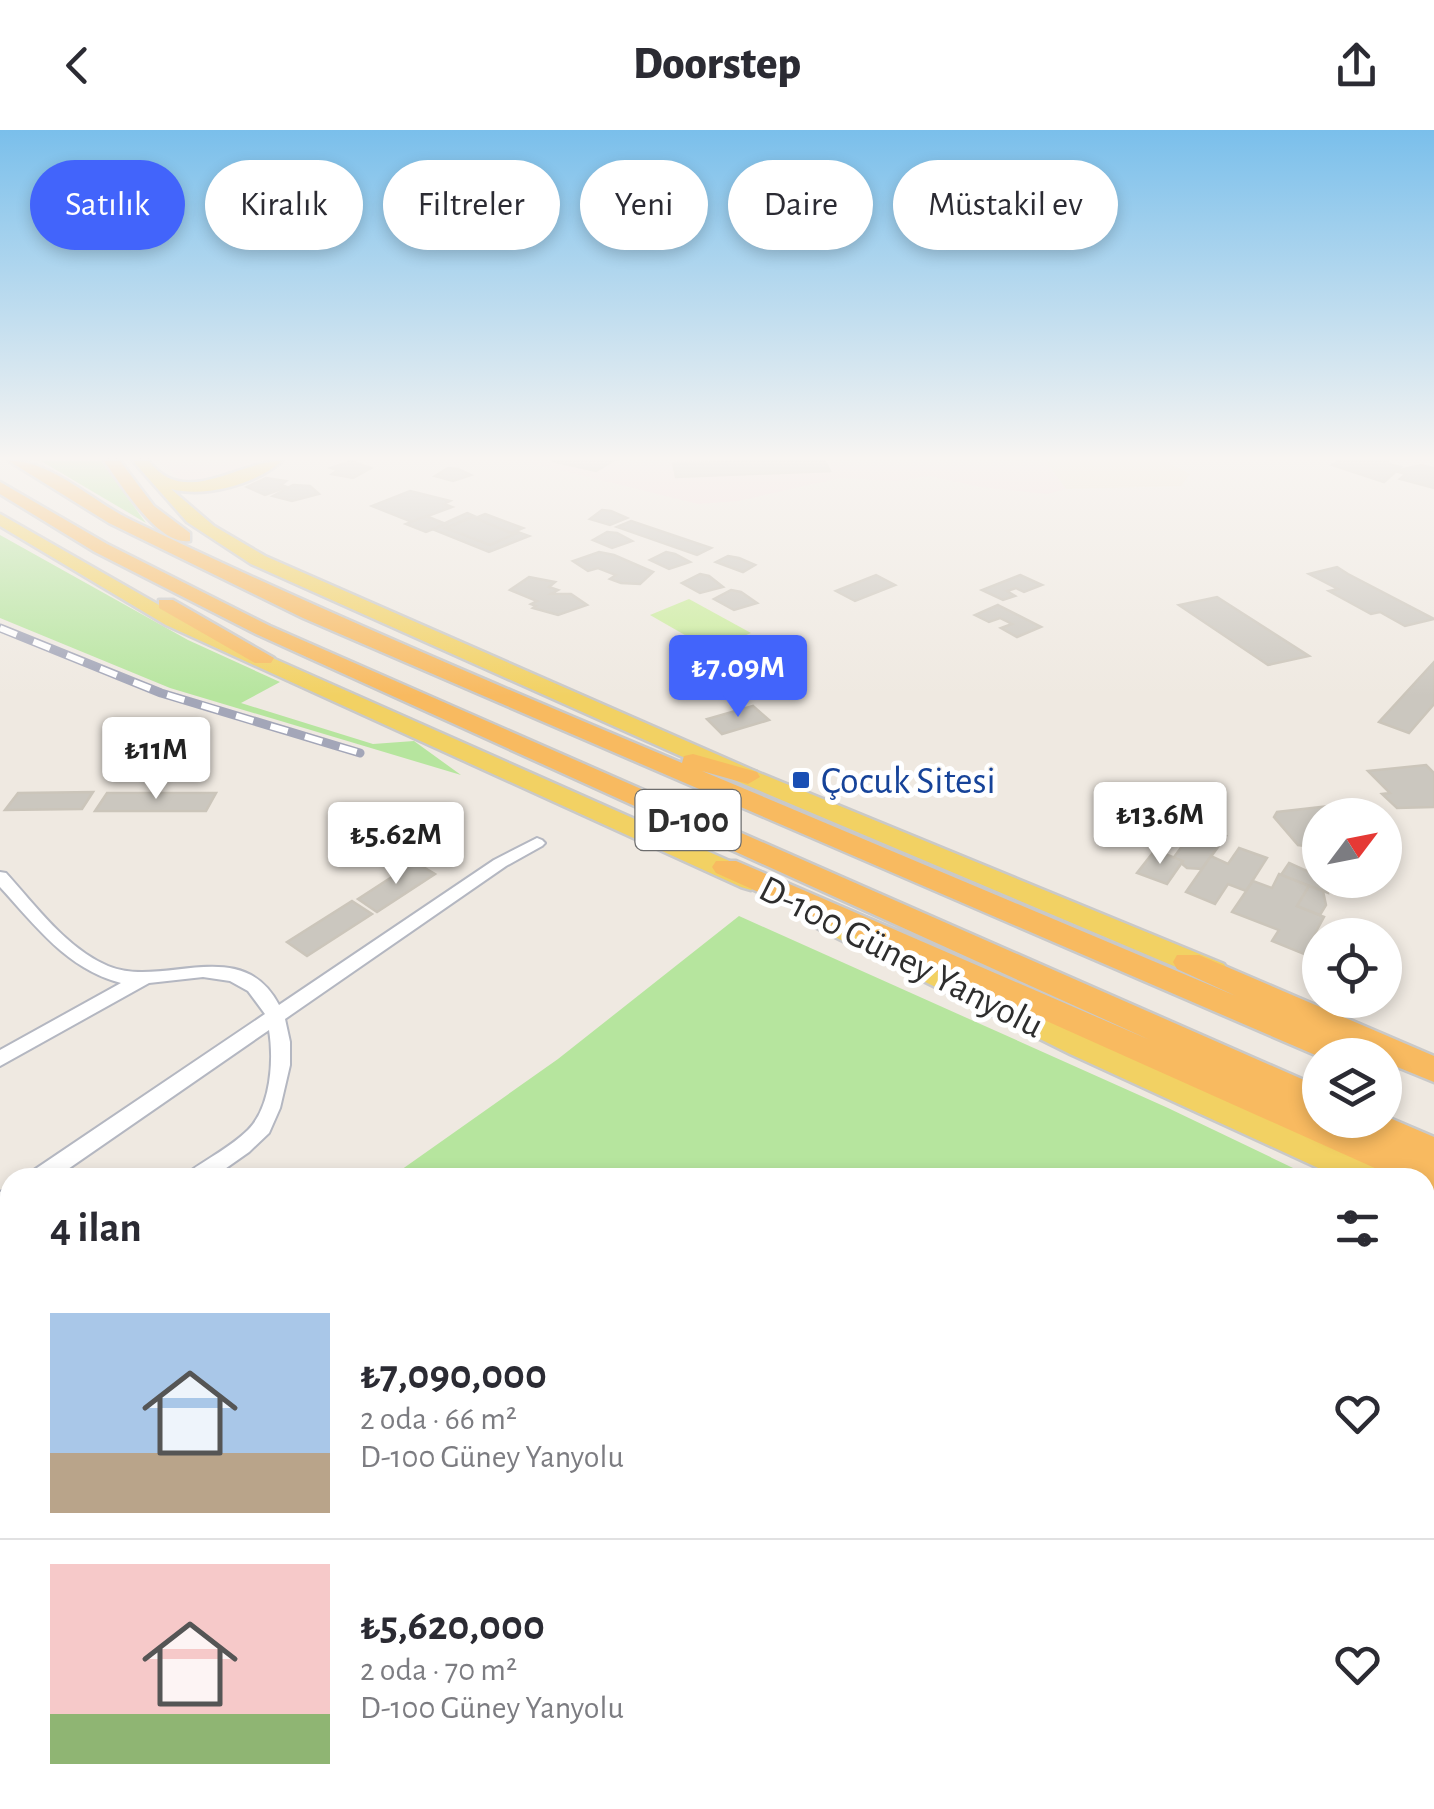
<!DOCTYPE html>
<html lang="tr">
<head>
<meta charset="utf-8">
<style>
  body { margin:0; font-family:"Alegreya Sans",sans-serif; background:#f2f2f3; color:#2b2b33; height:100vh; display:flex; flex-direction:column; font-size:38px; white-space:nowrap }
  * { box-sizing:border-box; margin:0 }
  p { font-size:32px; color:#7c7c81 }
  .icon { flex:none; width:55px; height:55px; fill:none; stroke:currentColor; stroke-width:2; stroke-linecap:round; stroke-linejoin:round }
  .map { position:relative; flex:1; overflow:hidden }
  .panel { position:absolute; left:0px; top:1038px; width:1435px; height:642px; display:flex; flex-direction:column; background:#fff; border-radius:30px 30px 0 0; box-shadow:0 5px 15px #0003 }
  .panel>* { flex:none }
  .banner { position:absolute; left:30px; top:30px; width:1375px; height:90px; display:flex; gap:20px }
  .needle { width:65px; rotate:58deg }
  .controls { position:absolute; left:1302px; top:668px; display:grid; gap:20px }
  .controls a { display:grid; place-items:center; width:100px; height:100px; border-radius:50%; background:#fff; box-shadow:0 5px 15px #0003; font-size:50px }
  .price { position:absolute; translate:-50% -85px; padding:0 22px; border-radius:10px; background:#fff; color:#222; font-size:32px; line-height:65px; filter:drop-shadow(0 2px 5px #0008) }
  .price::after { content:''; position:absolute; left:50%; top:60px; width:30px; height:22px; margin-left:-15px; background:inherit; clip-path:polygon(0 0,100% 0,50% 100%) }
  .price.active { background:#4264fb; color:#fff }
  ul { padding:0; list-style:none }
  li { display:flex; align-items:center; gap:30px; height:250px; padding:0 50px }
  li+li { border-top:2px solid #e1e1e2 }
  li span { display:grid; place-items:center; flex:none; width:280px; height:200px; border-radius:0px; color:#555 }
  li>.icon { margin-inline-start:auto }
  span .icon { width:120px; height:120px; fill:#fffc; stroke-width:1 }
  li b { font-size:42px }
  h2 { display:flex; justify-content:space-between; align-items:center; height:120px; padding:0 50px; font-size:42px }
  .tag { padding:0 35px; border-radius:45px; background:#fff; box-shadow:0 5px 15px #0003; font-size:35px; line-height:90px }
  .tag.active { background:#4264fb; color:#fff }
  header { display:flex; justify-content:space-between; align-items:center; height:130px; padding:0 50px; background:#fff; font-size:45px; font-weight:800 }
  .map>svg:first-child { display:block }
  .education { fill:#f0e6d1 }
  .medical { fill:#f5dfe0 }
  .green { fill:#b6e59e }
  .pitch { fill:#c9ec9a }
  .building { fill:#cbc7bf; stroke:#cbc5ba; stroke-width:2.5 }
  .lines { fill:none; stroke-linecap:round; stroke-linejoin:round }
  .minor-casing { stroke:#b4b7c1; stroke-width:4 }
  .primary-casing { stroke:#c9c9c9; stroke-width:5 }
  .trunk-casing { stroke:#c9c9c9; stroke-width:5 }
  .minor { fill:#fff; fill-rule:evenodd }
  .primary { fill:#f2d163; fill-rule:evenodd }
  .trunk { fill:#f8ba60; fill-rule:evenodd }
  .rail-casing { stroke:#a3a6b8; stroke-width:9 }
  .rail { stroke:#fff; stroke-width:6; stroke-dasharray:18; stroke-linecap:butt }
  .transit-dot { fill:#1a4fb4; stroke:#fff; stroke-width:4 }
  .labels { text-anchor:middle; stroke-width:10; stroke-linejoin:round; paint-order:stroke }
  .shield { fill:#fff; stroke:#6d6d6d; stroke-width:2.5 }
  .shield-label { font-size:35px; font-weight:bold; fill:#2e2e2e }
  .transit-label { font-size:38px; fill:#164399; stroke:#fff; text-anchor:start }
  .street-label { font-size:38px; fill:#2e2e2e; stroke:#fff }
</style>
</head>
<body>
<header><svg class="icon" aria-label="back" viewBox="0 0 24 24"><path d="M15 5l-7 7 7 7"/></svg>Doorstep<svg class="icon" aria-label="share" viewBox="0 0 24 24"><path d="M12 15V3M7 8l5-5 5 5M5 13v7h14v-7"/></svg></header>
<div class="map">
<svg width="1434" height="1679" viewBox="0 0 1434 1679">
  <rect width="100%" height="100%" fill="#efe9e1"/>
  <path class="education" d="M1045,331H1164L1190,344L1181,356L1066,359Z"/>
  <g class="medical">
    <path d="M162,331H263L195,357L186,356Z"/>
    <path d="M523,331H1045L1066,359L1047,364L980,357L930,346L897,351L840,348L738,371L698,374Z"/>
    <path d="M1425,1102L1434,1107V1679H0V1472L10,1460V1670H1425Z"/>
  </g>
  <g class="green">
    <path d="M41,331H101L146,393Z"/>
    <path d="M0,405L188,510L280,552L241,573L373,614L414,611L461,645L170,558L0,488Z"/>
    <path d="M739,786L1168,978L1312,1047H391L558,929Z"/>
    <path d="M1425,1102L1434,1107V1498L1425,1513Z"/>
    <path d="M10,1460V1564L0,1572V1472Z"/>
    <path d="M537,1670H977L986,1679H529Z"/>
  </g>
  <path class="pitch" d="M689,469L751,503L711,520L650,485Z"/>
  <g class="building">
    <path d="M351,331L371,338L353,348L332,344L338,340L331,338Z"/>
    <path d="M552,331H613L596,341Z"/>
    <path d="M825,331L830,341L676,347L673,333Z"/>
    <path d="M1339,331H1389L1384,333L1401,337L1384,352L1332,335Z"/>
    <path d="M1421,335L1434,338V358L1400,349L1406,344L1395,341Z"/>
    <path d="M448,338L458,339L471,345L453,351L435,346Z"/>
    <path d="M266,348L286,351L281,355L287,357L265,365L247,357Z"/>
    <path d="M293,355L310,356L319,364L292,371L273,366Z"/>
    <path d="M410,361L450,371L444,374L452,377L412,392L372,376Z"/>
    <path d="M602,380L611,381L627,388L610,395L590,389Z"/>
    <path d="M467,383L474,386L446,398L490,415L518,402L529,406L489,422L432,399Z"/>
    <path d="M485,384L523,398L511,403L473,389Z"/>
    <path d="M426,386L446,394L426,402L406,394Z"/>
    <path d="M473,387L511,403H517L490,415L446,398Z"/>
    <path d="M631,391L711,418L697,425L617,397Z"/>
    <path d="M607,402L617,403L632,411L612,418L593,410Z"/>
    <path d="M599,422L614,425L653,442L640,454L621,453L610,449L616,445L598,438L588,441L573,431Z"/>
    <path d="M666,422L675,424L690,432L669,439L650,430Z"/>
    <path d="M728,426L739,428L755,435L743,442L716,432Z"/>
    <path d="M1337,437L1348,444L1434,489L1405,496L1380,482L1371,484L1329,461L1338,459L1309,444Z"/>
    <path d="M700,444L709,446L723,457L700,463L682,453Z"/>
    <path d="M876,445L895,455L855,471L836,461Z"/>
    <path d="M1020,445L1042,455L1024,462L1016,458L1007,461L1015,466L1003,470L982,460Z"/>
    <path d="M529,447L555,452L549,457L558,460L551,464H571L587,475L558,485L533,478L536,476L531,474L537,471L510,460Z"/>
    <path d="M731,460L741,462L757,473L734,480L714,469Z"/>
    <path d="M1217,467L1309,526L1268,535L1179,475Z"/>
    <path d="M998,475L1041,497L1017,507L1001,498L1012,494L1000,488L989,492L975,485Z"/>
    <path d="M1434,532V574L1409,603L1379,592Z"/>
    <path d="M753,576L769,590L722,604L707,589Z"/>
    <path d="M1426,635L1434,643V677L1397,678L1382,664L1390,663L1368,641Z"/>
    <path d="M93,662L82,679L5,680L18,663Z"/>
    <path d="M107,663H216L206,681H95Z"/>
    <path d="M1329,676L1345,685H1320V718L1298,715L1274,687L1277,682Z"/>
    <path d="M1198,695L1226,706L1202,739L1187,738L1174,727Z"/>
    <path d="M1239,718L1267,728L1246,761L1228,754L1215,774L1186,762L1211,726L1228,734Z"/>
    <path d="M1155,720L1183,731L1167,754L1137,743Z"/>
    <path d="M415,732L435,744L377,782L358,769Z"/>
    <path d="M1289,733L1327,750L1328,763L1281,745Z"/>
    <path d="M1279,744L1309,756L1297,776L1324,787L1304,824L1272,811L1279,800L1232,782L1253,751L1272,758Z"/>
    <path d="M1309,756L1323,761L1326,775L1320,785L1297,776Z"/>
    <path d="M352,771L372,784L307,826L287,812Z"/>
    <path d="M1068,1670H1244L1254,1679H1062Z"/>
  </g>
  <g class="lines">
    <g class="minor-casing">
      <g id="minor">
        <path d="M537,708L542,710L545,713L542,716L506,736L285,889L290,912V935L280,978L269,1003L249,1022L212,1048H186L189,1042C208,1028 231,1017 248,1000C271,977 274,930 269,900L55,1048H28L31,1042L265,884L248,861L230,851L203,847L149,853L0,936V920L121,853C67,839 36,796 0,757V742L6,743C36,776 66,818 108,836C163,859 241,803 279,875L494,730Z"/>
        <path d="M10,1058V1079L0,1083V1062Z"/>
        <path d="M10,1171V1195L0,1200V1176Z"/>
      </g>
    </g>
    <g class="primary-casing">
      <g id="primary">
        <path d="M133,331H149C184,379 238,331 282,331C256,354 205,368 171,359L214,396L265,426L757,642L1224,834L1228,841L1224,848H1202L739,652L251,434L187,392Z"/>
        <path d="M0,384L180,487L761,745L765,751L751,760L741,757L166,495L0,396Z"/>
        <path d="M827,781L1092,908L1390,1038L1395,1048H1340L1070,924L817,798L813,791Z"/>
        <path d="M1425,1054L1434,1057V1088L1425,1085Z"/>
      </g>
    </g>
    <g class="trunk-casing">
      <g id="trunk">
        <path d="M9,331C51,330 93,372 131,390C312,477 497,555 682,633L684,626L693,624L757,642L760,647L748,654L702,641L1236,866L1177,839L1173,832L1177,825H1199L1434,926V952L1385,932V925L1360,921L1362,925L1320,927L303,488L109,393Z"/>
        <path d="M104,331H120L154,376L190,403V411C158,416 121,354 104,331Z"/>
        <path d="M0,352L107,414L270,496L1320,957V990L1346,994L1344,990H1385V986L1434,1007V1063L1425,1060V1048H1397L716,743L712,737L716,731H736L1150,910L256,504L95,422L0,364Z"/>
        <path d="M159,470H173L274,528L271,533H255L159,478Z"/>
      </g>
    </g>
    <use href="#minor" class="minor"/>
    <use href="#primary" class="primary"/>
    <use href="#trunk" class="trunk"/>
    <g class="rail-casing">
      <path id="rail" d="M0,498L161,563L360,623"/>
    </g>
    <use href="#rail" class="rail"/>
  </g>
  <linearGradient id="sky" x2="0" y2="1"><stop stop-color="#7abfeb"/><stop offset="0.58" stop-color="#f8f5f2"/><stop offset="1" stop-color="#f8f5f2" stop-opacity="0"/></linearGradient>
  <rect width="1434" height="566" fill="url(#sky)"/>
  <rect class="transit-dot" x="791" y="640" width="20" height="20" rx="5"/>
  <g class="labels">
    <rect class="shield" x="635.5" y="660" width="105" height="60" rx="8"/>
    <g class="shield-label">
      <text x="688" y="702">D-100</text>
    </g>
    <g class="transit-label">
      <text x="821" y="663">Çocuk Sitesi</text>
    </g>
    <g class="street-label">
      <text transform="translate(902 826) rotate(27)" y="13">D-100 Güney Yanyolu</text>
    </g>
  </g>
</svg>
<div class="controls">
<a><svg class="needle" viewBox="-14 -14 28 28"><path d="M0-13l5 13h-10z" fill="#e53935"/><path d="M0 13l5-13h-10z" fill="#7c7c81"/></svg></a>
<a><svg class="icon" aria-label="locate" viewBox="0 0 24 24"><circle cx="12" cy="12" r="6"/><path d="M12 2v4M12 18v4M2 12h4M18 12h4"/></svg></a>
<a><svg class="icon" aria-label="layers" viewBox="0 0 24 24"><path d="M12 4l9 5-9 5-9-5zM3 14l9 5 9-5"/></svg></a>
</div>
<b class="price active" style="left:738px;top:590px">₺7.09M</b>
<b class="price" style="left:156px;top:672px">₺11M</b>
<b class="price" style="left:1160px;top:737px">₺13.6M</b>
<b class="price" style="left:396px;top:757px">₺5.62M</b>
<div class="banner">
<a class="tag active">Satılık</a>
<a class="tag">Kiralık</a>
<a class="tag">Filtreler</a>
<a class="tag">Yeni</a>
<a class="tag">Daire</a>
<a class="tag">Müstakil ev</a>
</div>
<section class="panel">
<h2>4 ilan<svg class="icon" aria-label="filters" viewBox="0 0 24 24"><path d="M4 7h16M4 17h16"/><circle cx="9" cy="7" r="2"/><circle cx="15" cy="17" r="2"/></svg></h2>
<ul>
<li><span style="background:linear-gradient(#a9c7e8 70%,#b9a48a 0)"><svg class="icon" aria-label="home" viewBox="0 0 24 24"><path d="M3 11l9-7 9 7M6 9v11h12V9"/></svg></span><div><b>₺7,090,000</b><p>2 oda · 66 m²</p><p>D-100 Güney Yanyolu</p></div><svg class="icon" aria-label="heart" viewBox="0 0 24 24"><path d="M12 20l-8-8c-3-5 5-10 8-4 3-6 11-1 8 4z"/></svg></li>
<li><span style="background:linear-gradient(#f6c9c9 75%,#8fb573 0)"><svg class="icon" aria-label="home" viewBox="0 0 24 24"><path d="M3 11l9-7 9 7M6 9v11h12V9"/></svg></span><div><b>₺5,620,000</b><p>2 oda · 70 m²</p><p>D-100 Güney Yanyolu</p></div><svg class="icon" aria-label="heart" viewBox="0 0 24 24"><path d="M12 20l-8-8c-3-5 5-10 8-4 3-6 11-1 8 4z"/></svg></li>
</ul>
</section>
</div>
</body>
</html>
